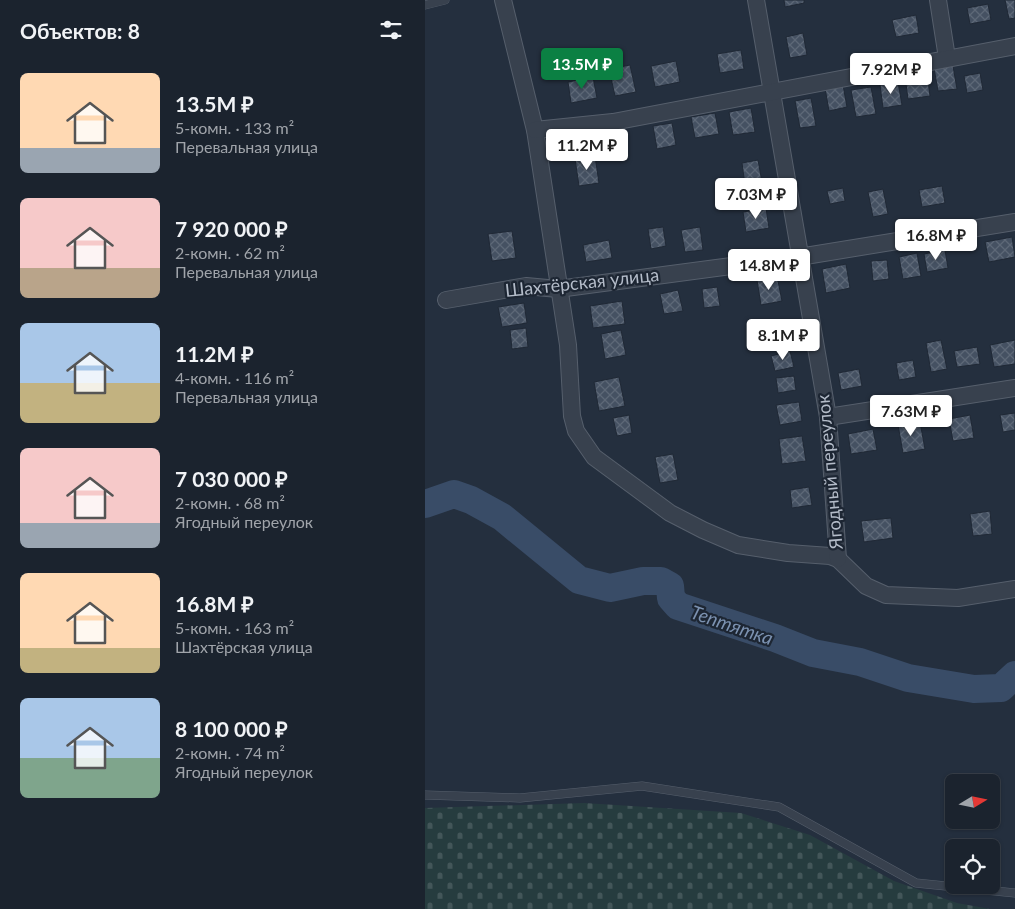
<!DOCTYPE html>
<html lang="ru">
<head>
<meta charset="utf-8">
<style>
  body { margin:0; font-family:Lato,sans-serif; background:#242b36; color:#f1f3f6; height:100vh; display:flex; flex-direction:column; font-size:19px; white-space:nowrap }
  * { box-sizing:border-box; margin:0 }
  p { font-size:16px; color:#a0a4aa }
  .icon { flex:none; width:28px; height:28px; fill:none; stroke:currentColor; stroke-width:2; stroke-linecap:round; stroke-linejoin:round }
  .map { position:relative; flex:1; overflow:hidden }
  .details { display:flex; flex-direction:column; background:#1b232e; width:425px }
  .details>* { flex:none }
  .needle { width:32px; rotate:80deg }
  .fabs { position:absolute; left:520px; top:774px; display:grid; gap:10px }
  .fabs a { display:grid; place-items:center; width:55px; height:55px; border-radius:8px; background:#1b232e; box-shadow:0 1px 4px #0004,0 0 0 1px #39404a; font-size:25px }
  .price { position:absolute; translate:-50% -42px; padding:0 11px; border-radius:5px; background:#fff; color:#222; font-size:16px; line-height:32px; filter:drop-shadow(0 1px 2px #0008) }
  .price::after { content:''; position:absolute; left:50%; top:30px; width:15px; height:11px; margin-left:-8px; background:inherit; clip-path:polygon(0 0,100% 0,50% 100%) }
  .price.selected { background:#0b8043; color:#fff }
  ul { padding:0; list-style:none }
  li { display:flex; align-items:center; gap:15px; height:125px; padding:0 20px }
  li span { display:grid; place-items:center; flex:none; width:140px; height:100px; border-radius:8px; color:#555 }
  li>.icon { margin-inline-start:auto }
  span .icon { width:60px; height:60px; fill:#fffc; stroke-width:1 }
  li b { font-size:21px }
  h2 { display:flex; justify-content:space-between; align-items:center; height:60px; padding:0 20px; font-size:21px }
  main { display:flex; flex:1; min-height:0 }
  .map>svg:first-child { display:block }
  .cemetery { fill:url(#cemetery-stones) }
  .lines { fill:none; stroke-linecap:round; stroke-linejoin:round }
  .river { stroke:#394c67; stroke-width:28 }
  .building { fill:url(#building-cross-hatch); stroke:#1f2835 }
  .service-casing { stroke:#565f6c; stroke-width:9 }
  .minor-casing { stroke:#565f6c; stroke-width:18 }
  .service { stroke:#38414e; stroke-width:8 }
  .minor { stroke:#38414e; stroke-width:16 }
  .labels { text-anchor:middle; stroke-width:4.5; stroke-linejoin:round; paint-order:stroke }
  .street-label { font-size:18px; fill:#b4bcc9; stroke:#1d2633 }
  .water-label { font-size:19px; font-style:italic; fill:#7c92b1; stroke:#1d2633 }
</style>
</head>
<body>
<main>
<section class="details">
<h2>Объектов: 8<svg class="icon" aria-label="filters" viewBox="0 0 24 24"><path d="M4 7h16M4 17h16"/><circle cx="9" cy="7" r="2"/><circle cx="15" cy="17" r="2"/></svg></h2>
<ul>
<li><span style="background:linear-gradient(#ffd9b3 75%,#9aa5b1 0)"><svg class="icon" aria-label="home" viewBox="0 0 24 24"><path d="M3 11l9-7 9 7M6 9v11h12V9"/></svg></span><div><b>13.5M ₽</b><p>5-комн. · 133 m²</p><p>Перевальная улица</p></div></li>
<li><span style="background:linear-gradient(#f6c9c9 70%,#b9a48a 0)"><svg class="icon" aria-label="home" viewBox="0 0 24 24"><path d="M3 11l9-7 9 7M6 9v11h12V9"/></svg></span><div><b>7 920 000 ₽</b><p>2-комн. · 62 m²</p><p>Перевальная улица</p></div></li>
<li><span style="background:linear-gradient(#a9c7e8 60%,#c2b280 0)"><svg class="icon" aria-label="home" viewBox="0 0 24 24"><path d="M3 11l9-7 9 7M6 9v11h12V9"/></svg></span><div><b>11.2M ₽</b><p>4-комн. · 116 m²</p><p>Перевальная улица</p></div></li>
<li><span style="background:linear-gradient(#f6c9c9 75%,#9aa5b1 0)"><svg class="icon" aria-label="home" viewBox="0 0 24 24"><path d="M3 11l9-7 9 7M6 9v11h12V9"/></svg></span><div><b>7 030 000 ₽</b><p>2-комн. · 68 m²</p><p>Ягодный переулок</p></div></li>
<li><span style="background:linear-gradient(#ffd9b3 75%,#c2b280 0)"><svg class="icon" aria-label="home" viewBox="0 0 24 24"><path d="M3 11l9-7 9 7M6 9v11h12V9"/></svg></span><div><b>16.8M ₽</b><p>5-комн. · 163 m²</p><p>Шахтёрская улица</p></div></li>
<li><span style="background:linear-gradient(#a9c7e8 60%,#7fa58c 0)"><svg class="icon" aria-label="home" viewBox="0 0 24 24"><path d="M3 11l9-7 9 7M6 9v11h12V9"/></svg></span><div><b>8 100 000 ₽</b><p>2-комн. · 74 m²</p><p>Ягодный переулок</p></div></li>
</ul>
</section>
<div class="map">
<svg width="590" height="909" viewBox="0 0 590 909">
  <defs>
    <pattern id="cemetery-stones" width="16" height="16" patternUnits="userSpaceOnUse" patternTransform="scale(1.25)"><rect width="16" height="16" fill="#263c3f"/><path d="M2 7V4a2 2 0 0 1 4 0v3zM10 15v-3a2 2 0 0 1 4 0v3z" fill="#435659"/></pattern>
    <pattern id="building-cross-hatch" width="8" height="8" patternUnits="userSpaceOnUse" patternTransform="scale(1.25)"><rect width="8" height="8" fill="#455162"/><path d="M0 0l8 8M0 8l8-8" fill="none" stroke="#5d6877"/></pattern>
  </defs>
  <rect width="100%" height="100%" fill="#242f3e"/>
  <path class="cemetery" d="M159,803L316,813L385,835L469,881L532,903L565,909H0V808Z"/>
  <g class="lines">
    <path class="river" d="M0,504L29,494L46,500L77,517L154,580L185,588L218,581H236L245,586L246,598L253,606L350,638L388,653L435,662L483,678L549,689L576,688L590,675"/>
  </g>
  <g class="building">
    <path d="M359,0H379V3L360,7Z"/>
    <path d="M580,0H590V18L584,19Z"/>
    <path d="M563,4L566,20L545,24L542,8Z"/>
    <path d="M491,15L494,33L471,37L467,20Z"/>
    <path d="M378,33L382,55L365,58L361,37Z"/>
    <path d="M316,50L319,69L295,73L292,54Z"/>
    <path d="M251,61L255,82L230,87L226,66Z"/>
    <path d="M205,65L211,92L190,96L184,69Z"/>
    <path d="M528,66L532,89L513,91L509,68Z"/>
    <path d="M555,73L558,90L542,93L539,76Z"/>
    <path d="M168,77L172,98L146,103L143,82Z"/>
    <path d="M503,80L505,96L483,99L481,84Z"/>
    <path d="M473,82L477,105L458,108L455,85Z"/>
    <path d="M418,85L422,107L404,111L400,88Z"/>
    <path d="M446,87L451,114L431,117L426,90Z"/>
    <path d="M386,98L391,126L375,128L370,101Z"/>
    <path d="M326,108L330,132L308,135L304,112Z"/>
    <path d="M290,113L294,134L270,138L266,117Z"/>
    <path d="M247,123L251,145L232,149L228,126Z"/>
    <path d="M170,156L174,183L154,186L150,159Z"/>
    <path d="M333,160L337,182L320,185L317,163Z"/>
    <path d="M517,186L520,203L497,207L494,190Z"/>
    <path d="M418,188L420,201L405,204L402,191Z"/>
    <path d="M458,189L463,214L448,217L443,192Z"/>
    <path d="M341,208L344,228L321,232L318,212Z"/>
    <path d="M238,227L241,246L226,249L223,229Z"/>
    <path d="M275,227L278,250L260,252L256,230Z"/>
    <path d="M87,231L91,258L67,261L63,234Z"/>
    <path d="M587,237L590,257L564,262L560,242Z"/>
    <path d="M184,240L187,258L161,262L158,245Z"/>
    <path d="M520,250L523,268L502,272L499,254Z"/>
    <path d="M492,253L496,276L478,279L474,257Z"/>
    <path d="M462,260L464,279L448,281L446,261Z"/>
    <path d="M421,264L425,288L401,293L397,269Z"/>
    <path d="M352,276L357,301L336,305L332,280Z"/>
    <path d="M292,287L295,306L279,308L277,289Z"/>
    <path d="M253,290L258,311L239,314L235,294Z"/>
    <path d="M197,301L200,324L168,328L165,306Z"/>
    <path d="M99,303L102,323L77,327L73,307Z"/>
    <path d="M359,321L362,341L339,345L335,325Z"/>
    <path d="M101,328L103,347L87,349L85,330Z"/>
    <path d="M196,330L201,355L180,359L176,334Z"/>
    <path d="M516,340L522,369L506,372L501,343Z"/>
    <path d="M590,340V364L569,367L565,345Z"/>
    <path d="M552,347L555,364L532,367L529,351Z"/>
    <path d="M365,351L369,367L350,371L346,356Z"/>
    <path d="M488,360L491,377L474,380L471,363Z"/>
    <path d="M434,369L437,386L416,390L413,373Z"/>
    <path d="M369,376L371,390L353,393L351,378Z"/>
    <path d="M194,377L200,406L174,411L169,382Z"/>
    <path d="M374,402L377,421L355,425L351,405Z"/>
    <path d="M590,413V430L578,432L575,415Z"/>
    <path d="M204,415L207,433L192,436L188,418Z"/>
    <path d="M545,415L549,438L528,441L524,419Z"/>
    <path d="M495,422L500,449L478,453L473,425Z"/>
    <path d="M448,429L452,450L426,454L423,434Z"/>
    <path d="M377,436L381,461L357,464L354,439Z"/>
    <path d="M248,454L253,480L235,483L230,457Z"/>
    <path d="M384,487L387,505L367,508L365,490Z"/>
    <path d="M565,511L567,534L548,536L545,514Z"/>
    <path d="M466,518L468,538L439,542L436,521Z"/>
  </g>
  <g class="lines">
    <g class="service-casing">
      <g id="service">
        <path d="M0,5L20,0"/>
        <path d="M0,795L95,798L217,786L354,807L491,883L590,893"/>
      </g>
    </g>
    <g class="minor-casing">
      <g id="minor">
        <path d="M78,0L110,130L143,345L147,416L151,431L169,457L245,513L278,530L313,545L363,553L405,556L413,559L441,586L461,595L533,598L590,589"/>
        <path d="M331,0L403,417L413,559"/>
        <path d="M513,0L522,58"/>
        <path d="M110,130L188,122L590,46"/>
        <path d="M21,300L101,286L133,289L374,257L590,222"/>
        <path d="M403,417L590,388"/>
      </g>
    </g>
    <use href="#service" class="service"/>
    <use href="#minor" class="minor"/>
  </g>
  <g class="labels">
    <g class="street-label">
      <text transform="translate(157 283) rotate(-6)" y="6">Шахтёрская улица</text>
      <text transform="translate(405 472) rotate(-95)" y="6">Ягодный переулок</text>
    </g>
    <g class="water-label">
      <text transform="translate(307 625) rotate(19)" y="7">Тептятка</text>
    </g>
  </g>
</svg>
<div class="fabs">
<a><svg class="needle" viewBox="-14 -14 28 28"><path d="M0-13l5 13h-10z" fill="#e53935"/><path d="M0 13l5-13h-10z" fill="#a0a4aa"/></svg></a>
<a><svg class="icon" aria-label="locate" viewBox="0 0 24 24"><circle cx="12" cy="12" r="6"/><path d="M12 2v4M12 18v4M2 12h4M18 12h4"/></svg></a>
</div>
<b class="price selected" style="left:157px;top:90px">13.5M ₽</b>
<b class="price" style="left:466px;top:95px">7.92M ₽</b>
<b class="price" style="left:162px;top:171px">11.2M ₽</b>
<b class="price" style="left:331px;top:220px">7.03M ₽</b>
<b class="price" style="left:511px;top:261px">16.8M ₽</b>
<b class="price" style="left:344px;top:291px">14.8M ₽</b>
<b class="price" style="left:358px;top:361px">8.1M ₽</b>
<b class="price" style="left:486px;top:437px">7.63M ₽</b>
</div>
</main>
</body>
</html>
